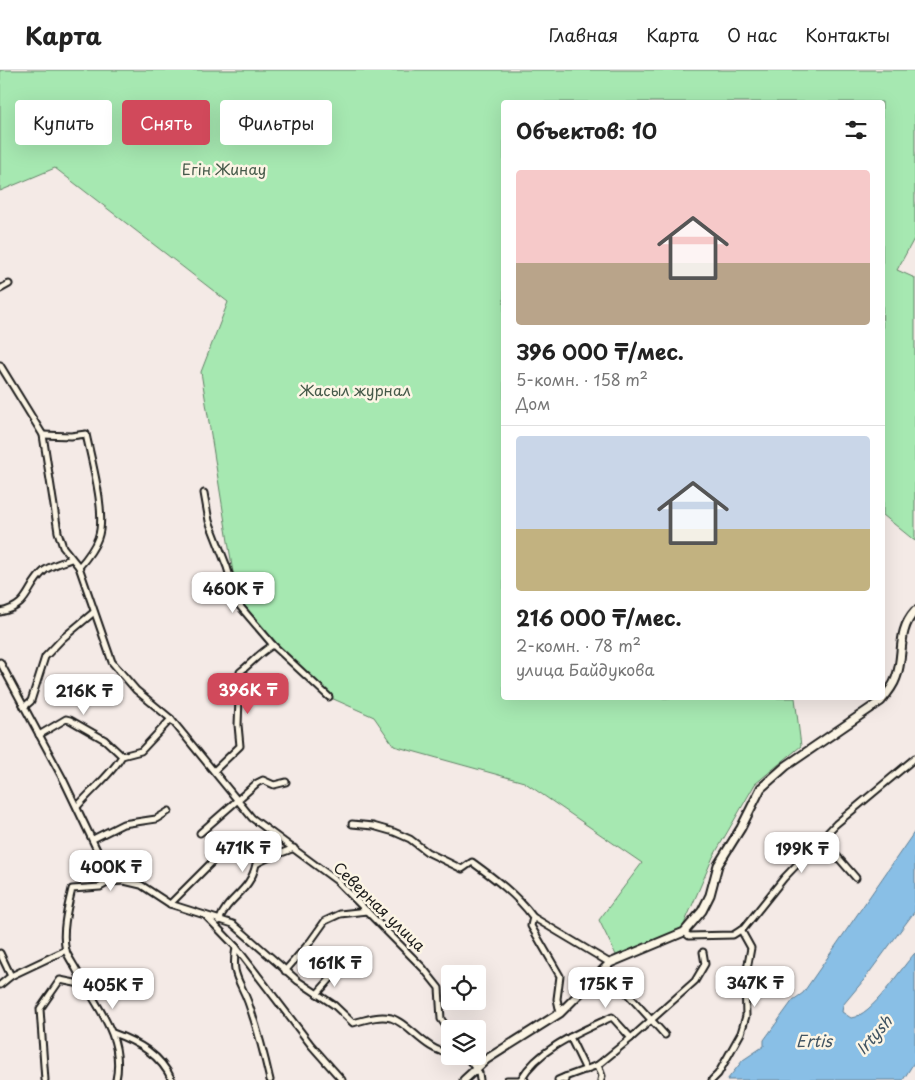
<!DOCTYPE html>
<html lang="ru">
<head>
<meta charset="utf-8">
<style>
  body { margin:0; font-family:"Playpen Sans",sans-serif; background:#f6f6f6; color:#222; height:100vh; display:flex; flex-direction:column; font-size:19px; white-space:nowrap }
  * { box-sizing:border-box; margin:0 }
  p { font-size:16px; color:#767676 }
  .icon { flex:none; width:28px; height:28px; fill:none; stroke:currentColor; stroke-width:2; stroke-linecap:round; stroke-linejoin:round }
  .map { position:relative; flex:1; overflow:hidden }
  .sheet { position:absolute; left:501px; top:30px; width:384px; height:600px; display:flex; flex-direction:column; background:#fff; border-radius:5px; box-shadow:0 5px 20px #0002 }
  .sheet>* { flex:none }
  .banner { position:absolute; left:15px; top:30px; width:411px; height:45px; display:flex; gap:10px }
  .controls { position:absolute; left:441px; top:895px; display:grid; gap:10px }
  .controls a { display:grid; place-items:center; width:45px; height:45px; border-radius:5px; background:#fff; box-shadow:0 5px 20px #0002; font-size:25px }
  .price { position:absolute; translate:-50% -42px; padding:0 11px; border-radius:10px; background:#fff; color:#222; font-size:16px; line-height:32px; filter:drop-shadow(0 1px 2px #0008) }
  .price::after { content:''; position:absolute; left:50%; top:30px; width:15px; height:11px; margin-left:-8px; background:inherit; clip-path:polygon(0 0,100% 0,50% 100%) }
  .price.active { background:#d1495b; color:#fff }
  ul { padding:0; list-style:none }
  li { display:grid; align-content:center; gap:10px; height:265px; padding:0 15px }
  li+li { border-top:1px solid #e0e0e0 }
  li span { display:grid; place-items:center; height:155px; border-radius:5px; color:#555 }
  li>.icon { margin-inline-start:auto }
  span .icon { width:90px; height:90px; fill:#fffc; stroke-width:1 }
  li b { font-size:21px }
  h2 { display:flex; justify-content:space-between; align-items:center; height:60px; padding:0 15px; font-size:21px }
  .tag { padding:0 18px; border-radius:5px; background:#fff; box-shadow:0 5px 20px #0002; font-size:18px; line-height:45px }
  .tag.active { background:#d1495b; color:#fff }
  header { display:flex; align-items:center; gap:30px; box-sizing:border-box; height:70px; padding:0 25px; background:#fff; border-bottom:1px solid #e0e0e0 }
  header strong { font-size:24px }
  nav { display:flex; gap:28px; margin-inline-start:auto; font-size:18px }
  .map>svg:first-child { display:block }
  .green { fill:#a6e8b1; stroke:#618266 }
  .water { fill:#89bfe6; stroke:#5d7e95 }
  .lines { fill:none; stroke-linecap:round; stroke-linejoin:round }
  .street-casing { stroke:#1c1c1c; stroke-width:9 }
  .secondary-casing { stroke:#1c1c1c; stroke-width:11 }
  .street { stroke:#fcf5e5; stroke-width:5 }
  .secondary { stroke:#fcf5e5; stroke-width:7 }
  .labels { text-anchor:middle; stroke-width:5; stroke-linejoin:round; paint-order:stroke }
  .park-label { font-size:15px; fill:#455949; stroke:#fcf5e5 }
  .street-label { font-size:15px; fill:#1c1c1c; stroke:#fcf5e5 }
  .water-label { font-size:16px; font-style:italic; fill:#425563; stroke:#fcf5e5 }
</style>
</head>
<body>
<header>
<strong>Карта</strong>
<nav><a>Главная</a><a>Карта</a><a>О нас</a><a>Контакты</a></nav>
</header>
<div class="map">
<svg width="915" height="1010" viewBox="0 0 915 1010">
  <rect width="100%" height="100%" fill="#f4eae6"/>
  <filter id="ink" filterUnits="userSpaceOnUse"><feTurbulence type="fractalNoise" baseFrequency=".02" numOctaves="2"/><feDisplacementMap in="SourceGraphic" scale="10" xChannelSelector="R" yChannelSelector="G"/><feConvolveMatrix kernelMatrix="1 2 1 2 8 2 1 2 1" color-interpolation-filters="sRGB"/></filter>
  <g filter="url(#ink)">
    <path class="green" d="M0,0H915V167L897,200L915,208V471L883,445L882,32H504V628H795L801,676L755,714L713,787L682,859L617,887L599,850L642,793L524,712L394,676L374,647L329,627L238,534L201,302L228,232L55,98L0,121Z"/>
    <path class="water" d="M915,761V841L863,911L843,935L842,942L851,948C873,945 899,900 915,883V991L903,1010H727L743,990L764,976V970L793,930L803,923Z"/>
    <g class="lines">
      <g class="street-casing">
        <g id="street">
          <path d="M0,219L9,214"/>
          <path d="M0,295L43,365L58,462L63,477L79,497L112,592L136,620L171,649L252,748L337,811L423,898L439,918L441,949L450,962"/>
          <path d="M43,365L71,366L86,364C91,389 107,444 98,468C94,479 87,488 79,497"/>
          <path d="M204,423L209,451L227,497L238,534L273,575L329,627"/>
          <path d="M0,542C31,536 25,517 45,500C52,495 63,492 71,489"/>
          <path d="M0,592L63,709L108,803L124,811L109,812L100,817L72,819C68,836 61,863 66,881C68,887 74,895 77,901C96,936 125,967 116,1010"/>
          <path d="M24,637L31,631L45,587L63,568L94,542"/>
          <path d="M39,665L66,649L70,650L105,670L122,686"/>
          <path d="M214,701L240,676L238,655L240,602C254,591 258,584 273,575"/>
          <path d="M77,737C91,720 111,705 122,686L141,681L171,649"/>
          <path d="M352,754L373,756L394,762L410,769L427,782L462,799L472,792C494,808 517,825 533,847L531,856L560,906L557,929L560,943"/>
          <path d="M200,763L257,713L263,710L274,715L286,712"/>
          <path d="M93,769L123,754L156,749L169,741"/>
          <path d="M822,769L856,808"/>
          <path d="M124,811L141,815L170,834L233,854L298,911L334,935L353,953C365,950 378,945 391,948C409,953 426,982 450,983"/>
          <path d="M170,834L212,792"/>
          <path d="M207,847L236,877L311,975L342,1010"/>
          <path d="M533,847L610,893"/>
          <path d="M219,851C228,826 250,823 256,794C269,786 281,784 294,778"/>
          <path d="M684,862L689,866L733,865L744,858L784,808L836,754L915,688"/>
          <path d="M236,877C231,906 239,908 248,932C257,957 264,984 270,1010"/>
          <path d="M0,883L11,906"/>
          <path d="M604,898L665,965"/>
          <path d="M285,901L310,872L325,851L340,844L367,841"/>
          <path d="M0,915L11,906L66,880"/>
          <path d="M317,924L339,899"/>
          <path d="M113,963C138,972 161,985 172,1010"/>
          <path d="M570,967L586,1000"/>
          <path d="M466,986L479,1003L480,1010"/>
          <path d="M565,1007L598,995"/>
          <path d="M521,1009C539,978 580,962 612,947L631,968"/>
          <path d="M45,1010L40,939L60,910L85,915"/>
          <path d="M507,1010H525"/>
          <path d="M558,1010L565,1007V1010"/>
          <path d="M601,1010L602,1006L598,995L631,968L695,911L705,894L703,882"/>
          <path d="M712,1010L718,1004L741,963L746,946L745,910L751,878L741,860"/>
        </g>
      </g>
      <g class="secondary-casing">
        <path id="secondary" d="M464,1010L487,989L560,943L610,893L684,862L702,841L710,825L718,795L741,758L761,718L786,696L881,631C887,624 893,617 896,608C905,585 896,562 915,541"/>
      </g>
      <use href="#street" class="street"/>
      <use href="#secondary" class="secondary"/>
    </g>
  </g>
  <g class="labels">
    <g class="park-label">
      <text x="224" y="105">Егін Жинау</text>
      <text x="355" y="326">Жасыл журнал</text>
    </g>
    <g class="street-label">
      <text transform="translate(379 837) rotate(44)" y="5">Северная улица</text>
    </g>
    <g class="water-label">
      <text transform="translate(874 965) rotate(-49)" y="6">Irtysh</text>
      <text x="814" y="977">Ertis</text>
    </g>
  </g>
</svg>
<div class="controls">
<a><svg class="icon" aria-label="locate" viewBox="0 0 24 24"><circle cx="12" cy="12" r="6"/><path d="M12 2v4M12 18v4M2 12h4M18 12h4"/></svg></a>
<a><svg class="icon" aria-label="layers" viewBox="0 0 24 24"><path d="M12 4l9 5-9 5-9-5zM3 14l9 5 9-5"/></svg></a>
</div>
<b class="price" style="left:233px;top:544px">460K ₸</b>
<b class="price active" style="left:248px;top:645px">396K ₸</b>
<b class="price" style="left:84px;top:646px">216K ₸</b>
<b class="price" style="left:243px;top:803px">471K ₸</b>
<b class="price" style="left:802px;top:804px">199K ₸</b>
<b class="price" style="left:111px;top:822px">400K ₸</b>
<b class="price" style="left:335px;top:918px">161K ₸</b>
<b class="price" style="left:755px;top:938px">347K ₸</b>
<b class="price" style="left:606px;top:939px">175K ₸</b>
<b class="price" style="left:113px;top:940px">405K ₸</b>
<div class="banner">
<a class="tag">Купить</a>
<a class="tag active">Снять</a>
<a class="tag">Фильтры</a>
</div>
<section class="sheet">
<h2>Объектов: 10<svg class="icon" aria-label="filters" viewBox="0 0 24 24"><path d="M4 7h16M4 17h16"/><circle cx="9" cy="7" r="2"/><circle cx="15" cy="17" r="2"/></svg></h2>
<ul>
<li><span style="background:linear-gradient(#f6c9c9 60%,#b9a48a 0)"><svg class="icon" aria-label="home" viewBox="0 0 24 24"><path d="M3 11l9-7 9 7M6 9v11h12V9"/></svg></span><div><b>396 000 ₸/мес.</b><p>5-комн. · 158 m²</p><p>Дом</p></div></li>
<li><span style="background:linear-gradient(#c9d6e8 60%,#c2b280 0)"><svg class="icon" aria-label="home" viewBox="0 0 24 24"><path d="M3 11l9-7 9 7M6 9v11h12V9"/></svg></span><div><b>216 000 ₸/мес.</b><p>2-комн. · 78 m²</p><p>улица Байдукова</p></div></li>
</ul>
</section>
</div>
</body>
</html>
